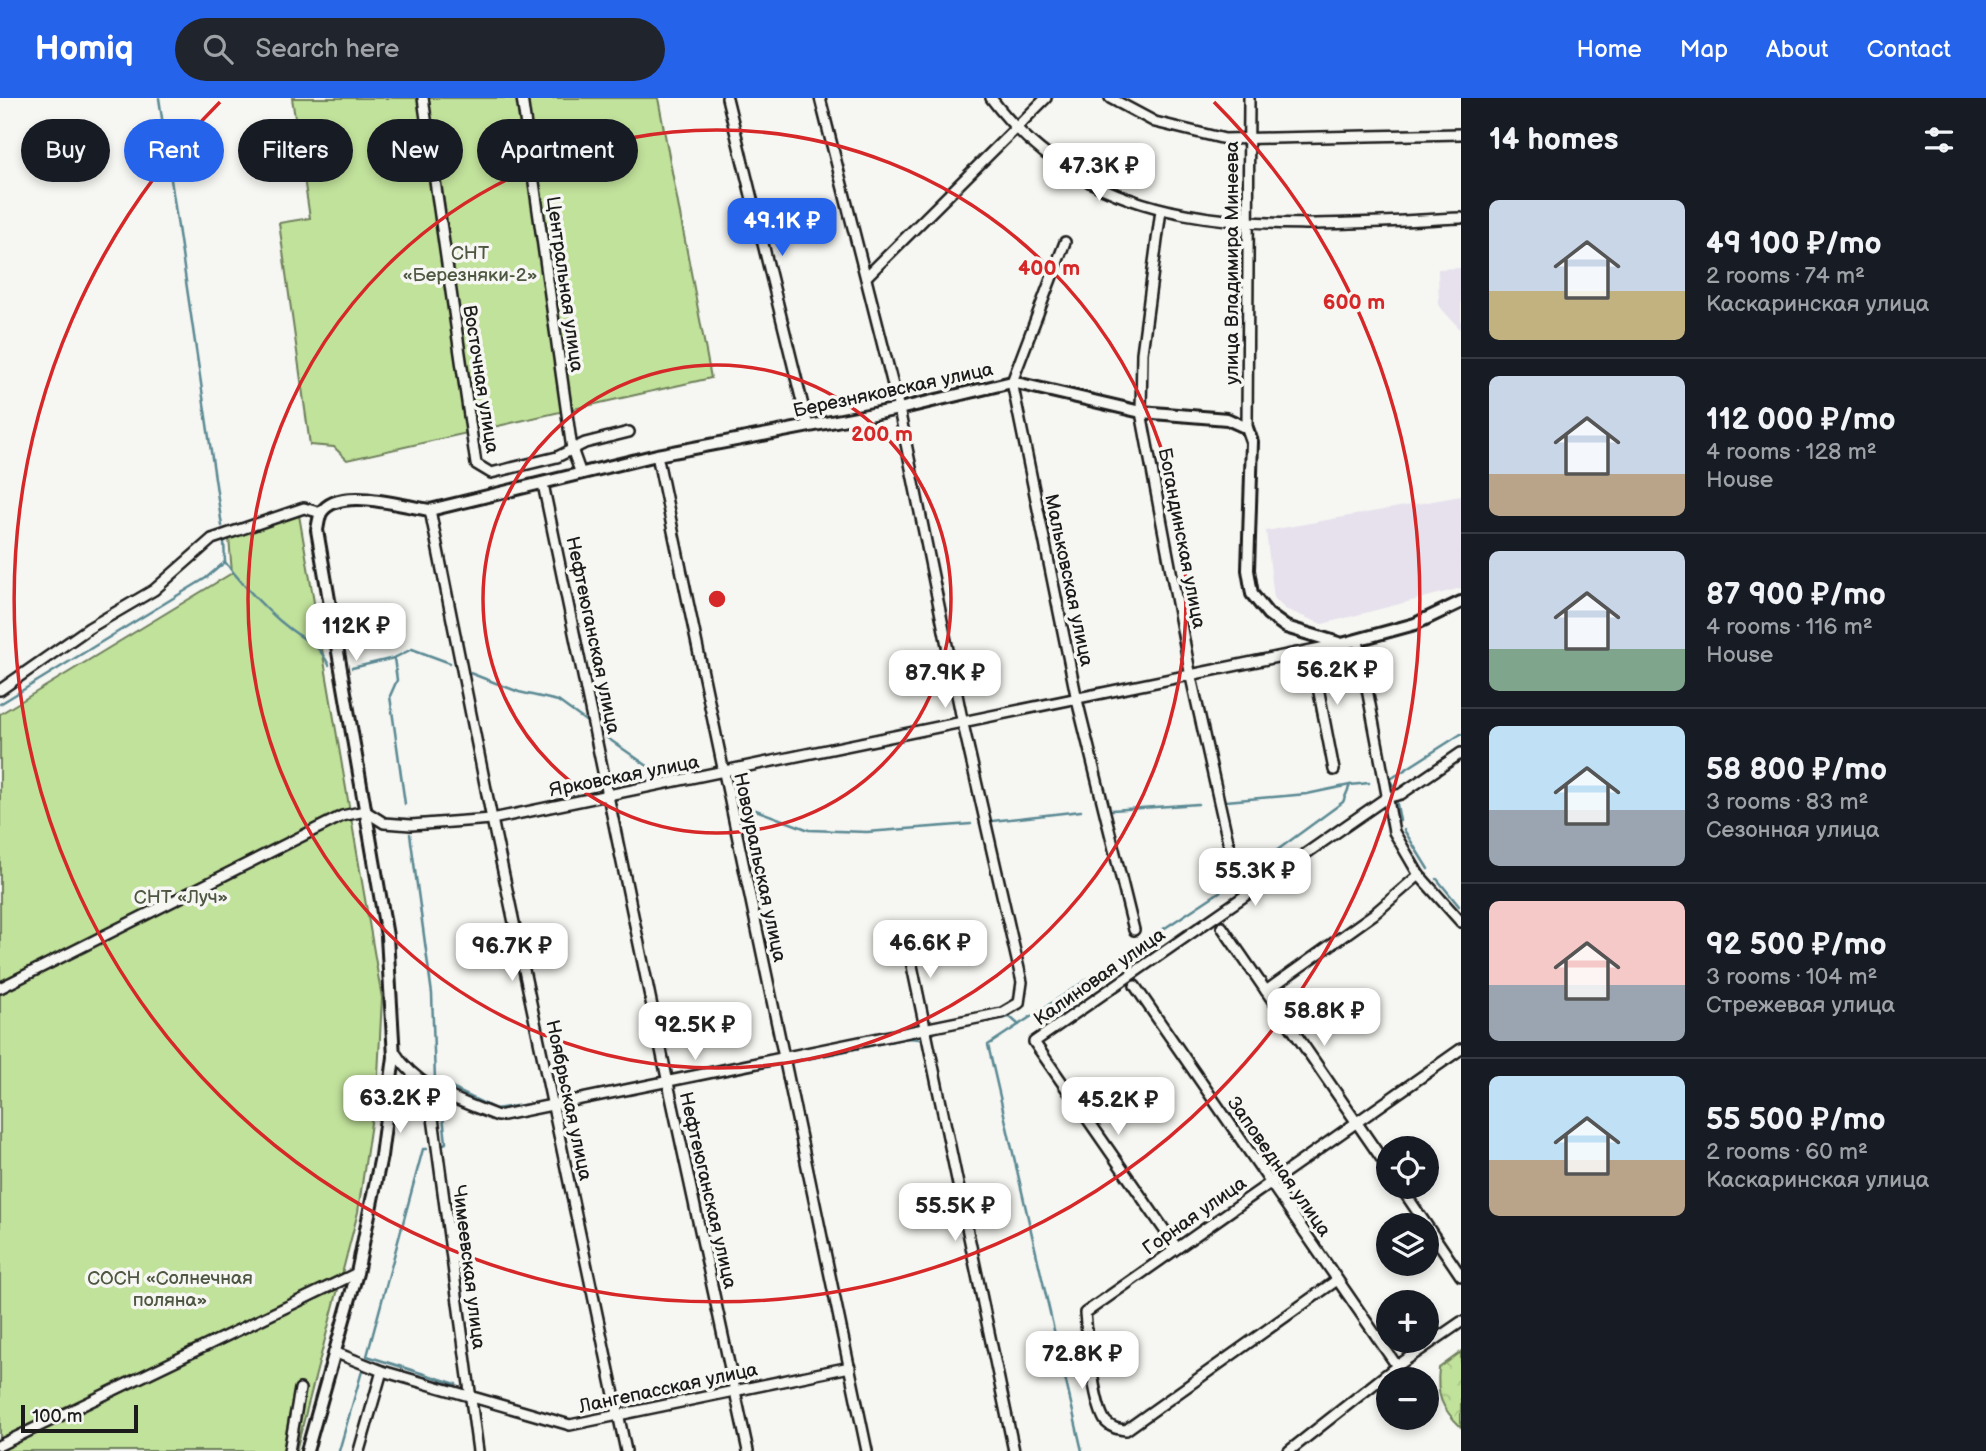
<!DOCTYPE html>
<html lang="en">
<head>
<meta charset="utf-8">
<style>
  body { margin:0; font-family:"Balsamiq Sans",sans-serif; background:#20242c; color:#f1f3f6; height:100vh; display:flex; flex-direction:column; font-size:26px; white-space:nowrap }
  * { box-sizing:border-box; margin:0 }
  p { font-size:23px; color:#9ea1a6 }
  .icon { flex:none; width:38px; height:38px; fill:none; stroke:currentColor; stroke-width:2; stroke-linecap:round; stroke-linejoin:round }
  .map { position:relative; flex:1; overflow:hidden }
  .drawer { display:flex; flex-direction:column; background:#171b24; width:525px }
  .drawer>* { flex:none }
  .guide { position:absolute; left:21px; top:21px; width:665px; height:63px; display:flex; gap:14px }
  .fabs { position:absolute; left:1376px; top:1038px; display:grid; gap:14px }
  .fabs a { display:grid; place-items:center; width:63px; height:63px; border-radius:50%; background:#171b24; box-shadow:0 4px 10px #0003; font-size:35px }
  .scale { position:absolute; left:21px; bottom:18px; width:117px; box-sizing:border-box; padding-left:7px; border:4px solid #1c1c1c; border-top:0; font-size:19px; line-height:24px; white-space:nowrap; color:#1c1c1c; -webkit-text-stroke:5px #f6f6f2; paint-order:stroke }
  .price { position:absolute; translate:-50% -60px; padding:0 16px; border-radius:14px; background:#fff; color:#222; font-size:23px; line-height:46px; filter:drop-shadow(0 2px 4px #0008) }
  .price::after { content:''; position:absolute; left:50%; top:42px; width:21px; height:16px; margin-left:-10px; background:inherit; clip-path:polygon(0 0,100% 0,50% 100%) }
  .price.current { background:#2563eb; color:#fff }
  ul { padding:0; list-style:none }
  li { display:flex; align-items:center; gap:21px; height:175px; padding:0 28px }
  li+li { border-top:2px solid #363941 }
  li span { display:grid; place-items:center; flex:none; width:196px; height:140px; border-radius:10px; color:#555 }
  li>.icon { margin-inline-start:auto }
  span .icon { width:84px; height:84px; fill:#fffc; stroke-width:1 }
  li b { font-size:30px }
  h2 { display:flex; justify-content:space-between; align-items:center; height:84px; padding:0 28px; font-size:30px }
  .pill { padding:0 24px; border-radius:32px; background:#171b24; box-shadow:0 4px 10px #0003; font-size:24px; line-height:63px }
  .pill.current { background:#2563eb; color:#fff }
  header { display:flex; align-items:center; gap:42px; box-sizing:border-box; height:98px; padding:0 35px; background:#2563eb; color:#fff }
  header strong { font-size:33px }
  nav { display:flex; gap:38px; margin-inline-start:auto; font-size:24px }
  .search { width:490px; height:63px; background:#20242c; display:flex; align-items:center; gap:18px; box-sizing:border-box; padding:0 24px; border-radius:38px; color:#9ea1a6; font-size:26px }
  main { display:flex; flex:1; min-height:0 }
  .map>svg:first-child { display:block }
  .built { fill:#e6e1ed }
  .forest { fill:url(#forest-crowns); stroke:#6e7f5c; stroke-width:2 }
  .garden { fill:#c1e29b; stroke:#6e7f5c; stroke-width:2 }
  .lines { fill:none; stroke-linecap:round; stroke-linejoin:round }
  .stream { stroke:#5a8993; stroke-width:2.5 }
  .minor-casing { stroke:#1c1c1c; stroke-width:14 }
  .tertiary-casing { stroke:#1c1c1c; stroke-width:16 }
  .minor { stroke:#f6f6f2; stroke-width:9 }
  .tertiary { stroke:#f6f6f2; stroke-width:10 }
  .ring { fill:none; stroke:#d62828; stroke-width:3.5 }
  .labels { text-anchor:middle; stroke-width:7; stroke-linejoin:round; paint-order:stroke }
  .park-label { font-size:19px; fill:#4e5742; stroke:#f6f6f2 }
  .street-label { font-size:19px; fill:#1c1c1c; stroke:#f6f6f2 }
  .centre { fill:#d62828; stroke:#f6f6f2; stroke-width:3.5 }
  .ring-label { font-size:21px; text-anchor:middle; font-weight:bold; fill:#d62828; stroke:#f6f6f2; stroke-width:7; stroke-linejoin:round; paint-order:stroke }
</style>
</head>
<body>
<header>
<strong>Homiq</strong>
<div class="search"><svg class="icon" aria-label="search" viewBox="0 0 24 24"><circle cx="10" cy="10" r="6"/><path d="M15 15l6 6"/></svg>Search here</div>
<nav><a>Home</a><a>Map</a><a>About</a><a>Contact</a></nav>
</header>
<main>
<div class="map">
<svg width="1461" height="1353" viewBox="0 0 1461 1353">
  <defs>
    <pattern id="forest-crowns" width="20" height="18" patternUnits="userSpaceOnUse" patternTransform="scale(1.75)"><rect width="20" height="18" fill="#c1e29b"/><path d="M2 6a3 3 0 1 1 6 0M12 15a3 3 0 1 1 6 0" fill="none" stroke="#a5c185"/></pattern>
  </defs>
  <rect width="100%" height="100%" fill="#f6f6f2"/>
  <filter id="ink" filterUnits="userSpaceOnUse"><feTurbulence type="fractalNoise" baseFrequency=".0143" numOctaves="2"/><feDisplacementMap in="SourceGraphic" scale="14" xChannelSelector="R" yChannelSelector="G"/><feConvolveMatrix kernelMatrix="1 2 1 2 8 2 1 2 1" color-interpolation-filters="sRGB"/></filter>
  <g filter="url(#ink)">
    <g class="built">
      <path d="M1461,170V232L1439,208L1438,171Z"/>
      <path d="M1461,398V490L1322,526L1285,511L1274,500L1266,433Z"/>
    </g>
    <path class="forest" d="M1461,1254V1329C1441,1310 1436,1297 1439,1270Z"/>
    <g class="garden">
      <path d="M292,0H658L711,280L347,362L334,349L310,347L279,125L310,120Z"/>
      <path d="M299,417L382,900L378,977L358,1114L296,1353H0V616L232,475L229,440Z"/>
    </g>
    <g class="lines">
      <g class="stream">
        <path d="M159,0L222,428"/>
        <path d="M225,464C244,488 266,513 290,531C311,547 315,542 329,567"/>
        <path d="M394,560L397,582L390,598L405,706"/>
        <path d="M352,570L394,560L412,551L450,565"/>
        <path d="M470,575L519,594L558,603L587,624"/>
        <path d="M0,606L206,480L225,464L224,443"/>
        <path d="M606,639L649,669"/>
        <path d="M1394,688L1389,682L1461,636"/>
        <path d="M1396,701L1400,723"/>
        <path d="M1226,703L1307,696L1350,687"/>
        <path d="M740,706L809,732L867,734L971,726"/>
        <path d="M1112,712L1198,706"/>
        <path d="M992,723L1081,713"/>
        <path d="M1404,732L1428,771"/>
        <path d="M410,736L432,896L435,982L495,1011L544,1004"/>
        <path d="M1437,781L1459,808"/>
        <path d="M970,926L1010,919L1019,927"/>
        <path d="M932,938L936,932"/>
        <path d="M793,964L907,940L920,941"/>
        <path d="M441,1000L446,1045L441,1047"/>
        <path d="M427,1051H423L367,1258L456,1286"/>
        <path d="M339,1353L362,1273"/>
        <path d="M1082,1353L988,947L1224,791L1343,704L1350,687L1369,685"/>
      </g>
      <g class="minor-casing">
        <g id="minor">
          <path d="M423,0L476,366L491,375L557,359L585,345L629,334"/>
          <path d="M522,0L572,351L581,376"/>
          <path d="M727,0L808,328"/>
          <path d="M991,0C1105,152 1295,127 1461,120"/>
          <path d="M1110,0L1155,24L1225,41L1461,36"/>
          <path d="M1161,112L1142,255L1141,314L1191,579L1234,770"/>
          <path d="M1065,144L1012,284L1077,602L1134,832"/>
          <path d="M866,179L1046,0"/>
          <path d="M1247,330L1249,0"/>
          <path d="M657,357L867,1353"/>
          <path d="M543,386L668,985L748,1353"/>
          <path d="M430,412L492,721L626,1353"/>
          <path d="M1358,543L1394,734L1419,777L1461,824"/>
          <path d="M1311,553L1334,672"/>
          <path d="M0,592L89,530L154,492L212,441L304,410L321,415"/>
          <path d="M1222,829L1388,1070"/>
          <path d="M906,839L1014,1353"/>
          <path d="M1135,888L1397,1268"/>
          <path d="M0,890L342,718L365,713L384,725L411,727L492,721L1340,546"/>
          <path d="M1266,893L1374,816L1419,777"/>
          <path d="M394,953C417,991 458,1002 498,1018L1002,915L1019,905L1022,884L963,626L899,311L820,0"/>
          <path d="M429,990L478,1353"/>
          <path d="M1400,1088L1461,1178"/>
          <path d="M1177,1150L1034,944L1386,700L1401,696L1461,655"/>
          <path d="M1337,1182L1126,1332C1117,1331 1112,1330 1106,1324C1094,1309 1087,1237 1085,1215L1461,951"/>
          <path d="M334,1254L382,1273L570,1327L850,1269"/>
          <path d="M0,1347L357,1175"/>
          <path d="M289,1353L300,1291"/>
          <path d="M359,1353L382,1273"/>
          <path d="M1289,1353L1397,1268L1461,1224"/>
        </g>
      </g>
      <g class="tertiary-casing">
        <path id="tertiary" d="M307,1353L357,1175L381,1058L394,959L387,838L317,432C318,427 319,419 321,415C338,387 404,409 430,412L657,357L899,311L1012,284L1141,314L1227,321L1247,330L1252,344L1248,472L1252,496L1268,516L1286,529L1342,546L1415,526L1461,504"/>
      </g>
      <use href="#minor" class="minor"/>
      <use href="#tertiary" class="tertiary"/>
    </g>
  </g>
  <g class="ring">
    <circle cx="717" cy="501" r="234"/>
    <circle cx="717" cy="501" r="469"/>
    <path d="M1214 4A703 703 0 1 1 220 4"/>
  </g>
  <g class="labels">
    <g class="park-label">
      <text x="470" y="161">СНТ<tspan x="470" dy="22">«Березняки-2»</tspan></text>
      <text x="181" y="805">СНТ «Луч»</text>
      <text x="170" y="1186">СОСН «Солнечная<tspan x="170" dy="22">поляна»</tspan></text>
    </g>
    <g class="street-label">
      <text transform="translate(1231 165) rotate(-90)" y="7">улица Владимира Минеева</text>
      <text transform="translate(566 186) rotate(82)" y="7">Центральная улица</text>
      <text transform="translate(482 281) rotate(81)" y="7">Восточная улица</text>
      <text transform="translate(893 291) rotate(-12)" y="7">Березняковская улица</text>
      <text transform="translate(1183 440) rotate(79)" y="7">Богандинская улица</text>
      <text transform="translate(1070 482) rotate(78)" y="7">Мальковская улица</text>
      <text transform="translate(594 537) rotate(78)" y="7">Нефтеюганская улица</text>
      <text transform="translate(624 677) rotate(-11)" y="7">Ярковская улица</text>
      <text transform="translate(761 769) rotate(78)" y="7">Новоуральская улица</text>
      <text transform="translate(1099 878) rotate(-35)" y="7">Калиновая улица</text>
      <text transform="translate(570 1002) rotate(78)" y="7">Ноябрьская улица</text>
      <text transform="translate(1280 1068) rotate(55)" y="7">Заповедная улица</text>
      <text transform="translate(709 1092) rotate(77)" y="7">Нефтеюганская улица</text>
      <text transform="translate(1194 1117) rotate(-35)" y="7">Горная улица</text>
      <text transform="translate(470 1169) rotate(83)" y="7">Чимеевская улица</text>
      <text transform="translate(668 1289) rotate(-12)" y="7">Лангепасская улица</text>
    </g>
  </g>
  <circle cx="717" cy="501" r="10" class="centre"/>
  <g class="ring-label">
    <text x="1049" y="177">400 m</text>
    <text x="1354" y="211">600 m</text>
    <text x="882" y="343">200 m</text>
  </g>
</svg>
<div class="fabs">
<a><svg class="icon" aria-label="locate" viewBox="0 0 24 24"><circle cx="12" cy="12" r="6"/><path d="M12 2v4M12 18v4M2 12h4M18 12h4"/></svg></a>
<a><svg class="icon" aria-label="layers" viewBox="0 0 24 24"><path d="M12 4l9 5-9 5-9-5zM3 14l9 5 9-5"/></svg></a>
<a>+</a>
<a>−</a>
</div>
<div class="scale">100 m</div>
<b class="price" style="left:1099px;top:105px">47.3K ₽</b>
<b class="price current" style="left:782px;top:160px">49.1K ₽</b>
<b class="price" style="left:356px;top:565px">112K ₽</b>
<b class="price" style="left:1337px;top:609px">56.2K ₽</b>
<b class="price" style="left:945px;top:612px">87.9K ₽</b>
<b class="price" style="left:1255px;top:810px">55.3K ₽</b>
<b class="price" style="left:930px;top:882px">46.6K ₽</b>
<b class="price" style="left:512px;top:885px">96.7K ₽</b>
<b class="price" style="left:1324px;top:950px">58.8K ₽</b>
<b class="price" style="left:695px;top:964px">92.5K ₽</b>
<b class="price" style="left:400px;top:1037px">63.2K ₽</b>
<b class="price" style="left:1118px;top:1039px">45.2K ₽</b>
<b class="price" style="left:955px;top:1145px">55.5K ₽</b>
<b class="price" style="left:1082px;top:1293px">72.8K ₽</b>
<div class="guide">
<a class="pill">Buy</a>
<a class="pill current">Rent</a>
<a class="pill">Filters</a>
<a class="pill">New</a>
<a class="pill">Apartment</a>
</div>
</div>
<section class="drawer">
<h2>14 homes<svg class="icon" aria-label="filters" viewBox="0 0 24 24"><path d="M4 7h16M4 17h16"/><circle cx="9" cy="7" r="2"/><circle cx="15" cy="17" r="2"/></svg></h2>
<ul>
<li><span style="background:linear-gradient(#c9d6e8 65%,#c2b280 0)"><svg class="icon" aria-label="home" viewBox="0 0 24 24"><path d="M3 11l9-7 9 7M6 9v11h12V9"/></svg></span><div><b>49 100 ₽/mo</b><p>2 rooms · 74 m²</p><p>Каскаринская улица</p></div></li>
<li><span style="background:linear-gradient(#c9d6e8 70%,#b9a48a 0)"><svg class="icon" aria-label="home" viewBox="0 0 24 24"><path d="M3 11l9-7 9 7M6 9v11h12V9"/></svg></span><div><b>112 000 ₽/mo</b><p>4 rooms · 128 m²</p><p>House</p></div></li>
<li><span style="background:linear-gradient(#c9d6e8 70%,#7fa58c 0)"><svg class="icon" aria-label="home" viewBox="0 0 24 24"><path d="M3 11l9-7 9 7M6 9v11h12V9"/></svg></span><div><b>87 900 ₽/mo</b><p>4 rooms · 116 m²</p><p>House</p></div></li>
<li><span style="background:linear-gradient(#bfe0f5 60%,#9aa5b1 0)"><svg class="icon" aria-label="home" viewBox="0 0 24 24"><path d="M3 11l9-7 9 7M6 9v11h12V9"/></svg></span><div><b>58 800 ₽/mo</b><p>3 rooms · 83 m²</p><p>Сезонная улица</p></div></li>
<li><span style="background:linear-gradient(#f6c9c9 60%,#9aa5b1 0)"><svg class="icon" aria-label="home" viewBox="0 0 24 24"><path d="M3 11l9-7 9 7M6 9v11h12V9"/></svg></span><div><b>92 500 ₽/mo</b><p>3 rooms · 104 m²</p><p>Стрежевая улица</p></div></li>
<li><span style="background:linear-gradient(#bfe0f5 60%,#b9a48a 0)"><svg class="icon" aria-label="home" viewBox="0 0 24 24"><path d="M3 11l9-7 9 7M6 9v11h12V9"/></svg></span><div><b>55 500 ₽/mo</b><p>2 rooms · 60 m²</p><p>Каскаринская улица</p></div></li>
</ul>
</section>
</main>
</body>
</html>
